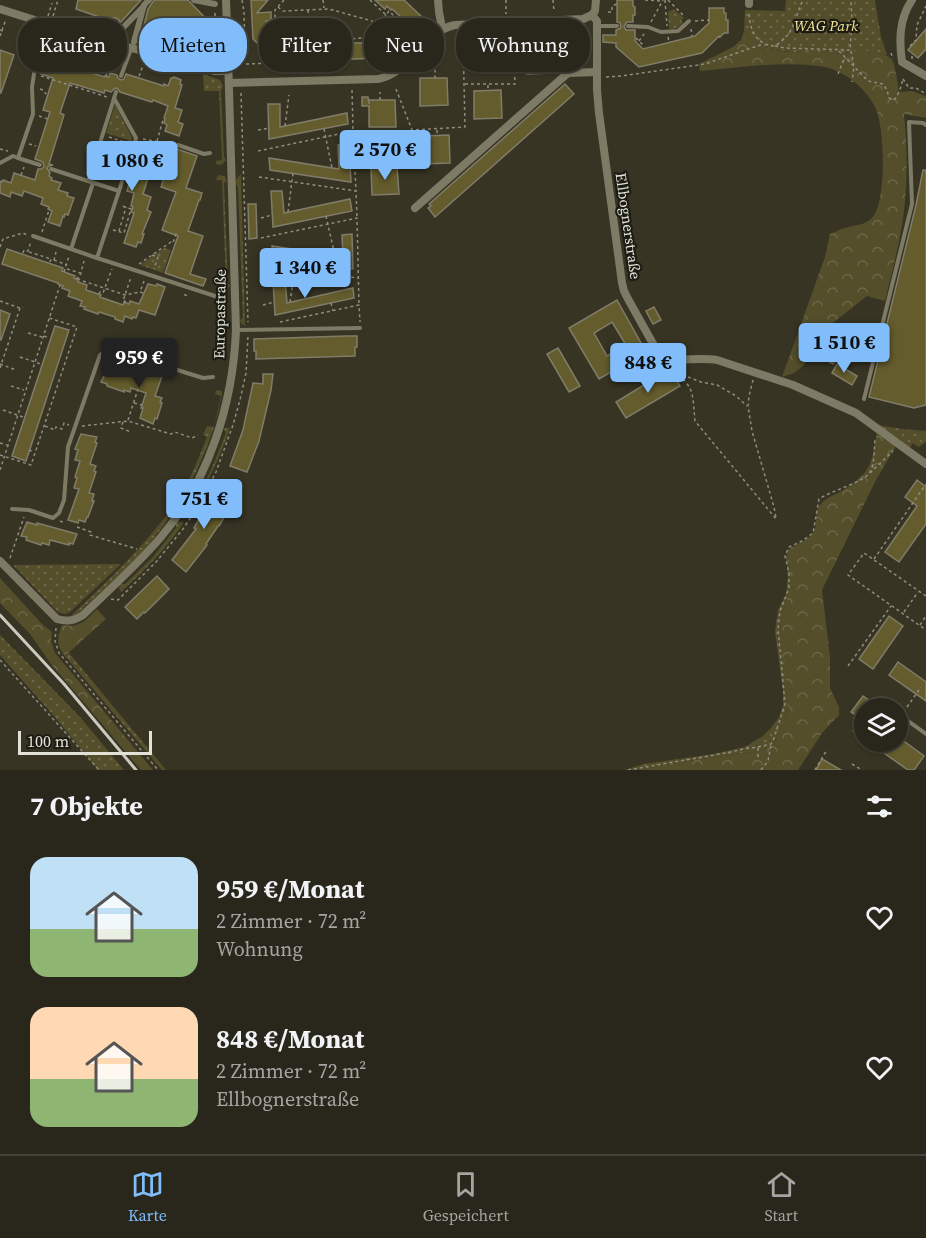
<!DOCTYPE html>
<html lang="de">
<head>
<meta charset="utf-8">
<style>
  body { margin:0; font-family:"Source Serif 4",serif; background:#312f24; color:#f1f3f6; height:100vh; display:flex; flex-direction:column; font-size:22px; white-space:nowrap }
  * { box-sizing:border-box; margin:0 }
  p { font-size:20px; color:#a5a5a3 }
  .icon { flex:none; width:33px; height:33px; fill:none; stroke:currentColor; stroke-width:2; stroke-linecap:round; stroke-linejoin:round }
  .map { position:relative; height:770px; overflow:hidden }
  .drawer { display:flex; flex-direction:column; background:#29271b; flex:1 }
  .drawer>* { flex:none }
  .hud { position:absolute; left:18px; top:18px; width:600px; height:54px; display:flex; gap:12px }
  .controls { position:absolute; left:854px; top:698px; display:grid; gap:12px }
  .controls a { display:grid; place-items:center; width:54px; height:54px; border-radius:50%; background:#29271b; box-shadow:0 2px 4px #0004,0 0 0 2px #45443a; font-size:30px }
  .scale { position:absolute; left:18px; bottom:15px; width:134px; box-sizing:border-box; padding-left:6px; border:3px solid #e3e2d8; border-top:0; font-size:16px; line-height:21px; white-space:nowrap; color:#e3e2d8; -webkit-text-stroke:4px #1d1c14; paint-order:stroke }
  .price { position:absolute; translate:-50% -51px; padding:0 14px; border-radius:6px; background:#80bdfa; color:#111; font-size:20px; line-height:39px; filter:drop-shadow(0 2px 3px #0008) }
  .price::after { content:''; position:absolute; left:50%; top:36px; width:18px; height:14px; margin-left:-9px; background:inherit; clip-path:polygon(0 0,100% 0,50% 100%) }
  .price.current { background:#222; color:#fff }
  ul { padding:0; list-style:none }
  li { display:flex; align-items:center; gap:18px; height:150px; padding:0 30px }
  li span { display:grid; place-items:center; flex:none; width:168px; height:120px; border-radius:18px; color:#555 }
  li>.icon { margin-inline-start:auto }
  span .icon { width:72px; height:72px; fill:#fffc; stroke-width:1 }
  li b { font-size:26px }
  h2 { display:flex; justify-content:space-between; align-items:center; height:72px; padding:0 30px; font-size:26px }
  .tag { padding:0 21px; border-radius:24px; background:#29271b; box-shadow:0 2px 4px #0004,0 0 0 2px #45443a; font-size:21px; line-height:54px }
  .tag.current { background:#80bdfa; color:#111 }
  .tab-bar { display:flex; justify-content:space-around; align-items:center; height:84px; border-top:2px solid #45443a; background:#29271b; font-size:16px; color:#a5a5a3 }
  .tab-bar a { display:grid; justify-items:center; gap:3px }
  .tab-bar .current { color:#80bdfa }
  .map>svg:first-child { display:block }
  .grass { fill:url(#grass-dots) }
  .forest { fill:url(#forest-crowns) }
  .building { fill:#645c2c; stroke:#807c6a; stroke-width:1.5; fill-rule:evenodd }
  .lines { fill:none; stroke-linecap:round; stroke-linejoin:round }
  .path { stroke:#8f8d80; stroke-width:1.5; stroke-dasharray:3 3; stroke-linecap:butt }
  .service { stroke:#7d7a65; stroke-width:4 }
  .pedestrian { stroke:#7d7a65; stroke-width:6 }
  .minor { stroke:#7d7a65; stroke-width:8 }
  .rail { stroke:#cac9be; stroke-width:3 }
  .labels { text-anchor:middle; stroke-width:4.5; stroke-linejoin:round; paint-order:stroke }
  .park-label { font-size:15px; font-style:italic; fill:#f2e598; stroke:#1d1c14 }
  .street-label { font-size:15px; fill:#e3e2d8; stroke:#1d1c14 }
</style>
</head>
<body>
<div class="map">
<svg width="926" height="770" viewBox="0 0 926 770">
  <defs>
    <pattern id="grass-dots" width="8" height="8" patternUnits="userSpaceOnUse" patternTransform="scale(1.5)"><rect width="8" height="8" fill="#544e2b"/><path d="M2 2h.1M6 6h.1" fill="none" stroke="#6c6749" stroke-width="1.8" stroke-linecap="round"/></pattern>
    <pattern id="forest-crowns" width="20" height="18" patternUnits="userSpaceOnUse" patternTransform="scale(1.5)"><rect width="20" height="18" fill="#544e2b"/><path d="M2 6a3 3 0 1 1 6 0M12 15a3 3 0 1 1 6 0" fill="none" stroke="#6c6749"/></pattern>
  </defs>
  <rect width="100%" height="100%" fill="#373424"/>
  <g class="grass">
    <path d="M786,0H875L881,37L887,55L865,51H853L844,53H834L793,52L774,50L762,46L753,40L744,31L745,10L785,11Z"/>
    <path d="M674,9L684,18L681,20L683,23L677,28L671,29L669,28L668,12Z"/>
    <path d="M585,38L586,57L558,60L557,39Z"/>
    <path d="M203,74L220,80L223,86L221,90L224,157L226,160L221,165L216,164V161L222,160L219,91H204Z"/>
    <path d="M115,104L132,138L131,141L106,133Z"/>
    <path d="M241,174L245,326L241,323L240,320L243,317L238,187L236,184V180Z"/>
    <path d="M218,175L224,176L227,181L224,183L228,283L230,286C227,290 225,290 221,289L219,286L220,284H226L222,180H216Z"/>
    <path d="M164,248L171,250L163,273L140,265Z"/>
    <path d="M218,390L221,391L222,394C211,453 182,507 142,552C122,574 99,593 78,613L71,616C110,578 150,542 180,496C191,478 199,457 207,437L203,435L207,426L214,427L221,396L215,394L216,391Z"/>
    <path d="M877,425L903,429L926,431V442L919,447L913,443L909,449Z"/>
    <path d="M226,428H230C220,457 207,485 191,511L189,507L190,503L194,502L211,470L226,433L224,429Z"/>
    <path d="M179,522H184C166,549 144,571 121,592L119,588L121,584H125L152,558L176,528V524Z"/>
    <path d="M788,550L790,573L789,589L780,622L789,706L779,733L773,746L759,751L651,766L635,770H624L644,764L713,754L745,747L763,736L771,728L779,717L783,706V691L775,631L778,610L786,594L788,576L786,557Z"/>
    <path d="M121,564L70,612L65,614L58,612L54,608L13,565Z"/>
    <path d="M0,635L81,718L124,770H98L54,716L0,655Z"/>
    <path d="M69,653L166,770H162L65,656Z"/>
  </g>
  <g class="forest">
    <path d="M744,31C753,40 761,47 774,50C786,53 799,52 811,52C822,52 833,54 844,53C847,53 850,51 853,51C862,50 887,52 892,60C895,65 898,85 899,92L911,91L926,96V118L904,114C908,154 908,196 900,236C896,258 890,279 885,301L867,296L820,333L804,365L794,373L782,377L825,257L830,234C834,233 838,230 842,229C852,225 865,226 872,218C887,203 885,126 875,107C866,89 850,76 832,69C825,66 817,66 809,65C774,62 736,68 700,71L699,64L733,47L741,40Z"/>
    <path d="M877,432L896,446L876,480L822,590L830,657V688L839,707V715L822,733L798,770H635L651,766L759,751L773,746L779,733L789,706L783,658L780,622L789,589L790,573L788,550C796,543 809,541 814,531C818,523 814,512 820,505C825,499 833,495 840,492C871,473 871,467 877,432Z"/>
    <path d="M0,578L41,623L52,632L51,641L55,653L153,770H141L51,664L30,634L0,603Z"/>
    <path d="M97,609L106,619L65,656C56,646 57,637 62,625C80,628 85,621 97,609Z"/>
  </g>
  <g class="building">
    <path d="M78,0H141L119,24V20L116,18H113L111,21L76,9Z"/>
    <path d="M154,0H188L213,26L189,50L142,34L148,9Z"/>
    <path d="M251,0H268L257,13L271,12V20L266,21V32L274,40L278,36L286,44V54L282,51L274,59L253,39Z"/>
    <path d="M375,0H404L423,18L395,48L398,50L394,53L396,54L387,64L380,58L328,60L322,67L314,60L315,59L311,55L314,52L304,42L315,31L330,44L379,42L402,18L392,9L391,10L387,6L385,9Z"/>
    <path d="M617,0H633V6L635,7V15H633V22H627L624,26L626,30H635V41L643,49L695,36L709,23V8H724V13H726V20H728V33H724L720,37L719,36L702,53L639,67L616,47V43L603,42V35H616V30L621,28L620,23L617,22Z"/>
    <path d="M926,29V49L918,58L908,50Z"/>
    <path d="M52,39L94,53L88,72L105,77V76L109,77L110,73L117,75L118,78L121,80L124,79L126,74L164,86V84L168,86L171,78H173L174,77L181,80L180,84L182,85L175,108L182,110L178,122L183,124L179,136L165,131L167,125L164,123L165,119L164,118L168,106L153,100L152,102L120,92L117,88L114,89L111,92L105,90L104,93L70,83L60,113L64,115L49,164L53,165L49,166L47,168L50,173L49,176L52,178L51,180L61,183L58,190L68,193L67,196L74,198L68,215L65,214L64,217L63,216L60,226L48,222L52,211L48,209L49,207L41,204L43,198L24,191L22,196L11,192L10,197L0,193V181L2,182L3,180L11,183L14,173L35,180L38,169H41L44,167L43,162L35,159L50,112L43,110L53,78L41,74Z"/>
    <path d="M499,41L500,69L472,70L471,42Z"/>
    <path d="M554,45L555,73L527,74V46Z"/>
    <path d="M0,50L14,55L1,93H0Z"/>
    <path d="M420,78H447L448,105L420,106Z"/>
    <path d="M565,84L574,94L435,217L428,208L431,206L429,204Z"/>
    <path d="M501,90L502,118L474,119V91Z"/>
    <path d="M362,97H368L369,104V100H395L396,127H369V106H362Z"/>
    <path d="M268,104H280V127L347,113L348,124L269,139Z"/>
    <path d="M449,135L450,163L423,164L422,136Z"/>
    <path d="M105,144L113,147V145L118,146L129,149L127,158L128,160L132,162L135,159L142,161L138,175L148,178L143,194L151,197L147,210L151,212L142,234H144L141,243L138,242L136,247L124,243L134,213L131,212L133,207L131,206L134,193L127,191L131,177H129L131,172L125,168L126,164L113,160L112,164L99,160L104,145Z"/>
    <path d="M338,145H349L351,182L270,170L269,158L339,169Z"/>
    <path d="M174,148L197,156L186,188L202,193L200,200H199L188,231L203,236L190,274L206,279L203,286L165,273L178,236L162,230L176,192L161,187Z"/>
    <path d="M397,166L399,194L372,195L371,167Z"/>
    <path d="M923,170H926V405L914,408L869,397L916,205Z"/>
    <path d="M271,191H282L284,213L350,199L352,211L273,227Z"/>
    <path d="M248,204H256L257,238L249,239Z"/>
    <path d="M352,234L353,269L273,257L272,246L343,257L342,235Z"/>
    <path d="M7,249L63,268L62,271L75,276L74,278L78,280V282L87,285L86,290L101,295L100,297L123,305L124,302L129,304L130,301L139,304L148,284L156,286L157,284L165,287L155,315L139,310L136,318L133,317L132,319L125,316L123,322L115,319V317L99,312L98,314L84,309L85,307L80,306L82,301L68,296L70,291L62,288L63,286L58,284V283L2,264Z"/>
    <path d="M285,279L287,303L353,288L354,298L275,315L273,280Z"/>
    <path d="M617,300L646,352L599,379L569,328ZM612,322L626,345L607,356L594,333Z"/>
    <path d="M654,307L661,320L653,324L646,311Z"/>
    <path d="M0,310L10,314L1,340H0Z"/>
    <path d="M55,326L69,330L26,461L12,456Z"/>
    <path d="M346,336H357V347H355V356L256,359V351H254V339Z"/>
    <path d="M833,336L845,343L833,364L821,357Z"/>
    <path d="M558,348L580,386L569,392L547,354Z"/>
    <path d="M837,364L857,376L852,385L832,373Z"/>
    <path d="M108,368L135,376L136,372L147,375L150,368L161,371L160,375L162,376L155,396L162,398L160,402L162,403L157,419L155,418L153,424L140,418L143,408H141L146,393L131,388L130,392L124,390V392L107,386V384L101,382Z"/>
    <path d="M670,369L680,386L626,418L616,402Z"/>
    <path d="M263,374H273L271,390L259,441L247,472L230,466L243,430L253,383L263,384Z"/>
    <path d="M81,434L97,437L95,442L97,443L90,464L96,466L94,471L96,472L89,493L94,494L92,501H94L88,517H87L85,522L79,520L78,523L68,520L79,489L74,488L77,478L75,477L80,461L75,460L78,450L75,449Z"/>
    <path d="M917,480L926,487V524L899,562L885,552L917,506L905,497Z"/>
    <path d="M219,488L236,497L219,526H218L206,544L207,545L186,572L172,560L196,529L194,528L199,519L201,520Z"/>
    <path d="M27,522L37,525V523L77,534L73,544L69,543V545L50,540L49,545L42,543L41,545L26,540L27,537L21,536Z"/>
    <path d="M157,576L169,589L145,613L144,612L137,619L125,607Z"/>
    <path d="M889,616L903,626L873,669L859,659Z"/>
    <path d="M898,662L926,682V701L889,675Z"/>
    <path d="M863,696L870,701L866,708H864V739L853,731L862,719L851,712Z"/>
    <path d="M897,736L924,756L914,770H908L867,741H897Z"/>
    <path d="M822,759L841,770H816Z"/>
  </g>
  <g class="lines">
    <g class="path">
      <path d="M284,0L275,10V17L286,28L288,72"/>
      <path d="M323,0L324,8"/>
      <path d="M370,0L386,15L389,11L396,18"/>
      <path d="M506,0V14"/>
      <path d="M553,0L554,11"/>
      <path d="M645,0L662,1"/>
      <path d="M665,0L667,26"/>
      <path d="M668,0L685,17"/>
      <path d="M278,7L283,11L329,9L372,21L376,24"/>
      <path d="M308,10L309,18L333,40L363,38L386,15"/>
      <path d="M608,12H612V6L617,4"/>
      <path d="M215,13V62"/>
      <path d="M749,14C750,30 756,45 775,46C796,32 793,21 803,0"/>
      <path d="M48,16L52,3"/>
      <path d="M53,16L58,0"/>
      <path d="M695,21L709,20"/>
      <path d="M651,22L663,0"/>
      <path d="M691,29L692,36"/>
      <path d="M0,30L5,32"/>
      <path d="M540,35L541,45"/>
      <path d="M0,36L6,19"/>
      <path d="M488,37V42"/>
      <path d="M668,37L669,42"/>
      <path d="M636,38L643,45"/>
      <path d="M639,41L644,34"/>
      <path d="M775,46L785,48L850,50L852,21L851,0"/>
      <path d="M910,46L916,40L917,25L926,6"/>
      <path d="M839,51L868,81L883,84L887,90L889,98L894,100C899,94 901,87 903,79"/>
      <path d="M851,51L854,67L852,82"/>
      <path d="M891,53L893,59"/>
      <path d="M237,55H245L244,12L242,0"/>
      <path d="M912,59V54"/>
      <path d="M429,60L435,66V78"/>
      <path d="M246,64L275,63L281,58V52"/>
      <path d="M305,67L299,62L298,37L313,22"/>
      <path d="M306,72L305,67L310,60"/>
      <path d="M838,74L844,59"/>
      <path d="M41,76L107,97"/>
      <path d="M106,76L114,51"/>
      <path d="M139,76L145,60"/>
      <path d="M606,77L621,76L705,64L763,44"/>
      <path d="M903,79L909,88H916L926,94"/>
      <path d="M465,84H515L513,36"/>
      <path d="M488,85V91"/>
      <path d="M40,89L43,90L46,94"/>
      <path d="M396,89L412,130L465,127L463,38"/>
      <path d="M352,90L353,130"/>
      <path d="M241,93L248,322"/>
      <path d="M380,100V92"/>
      <path d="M39,116L48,119"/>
      <path d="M285,126L289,95"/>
      <path d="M324,129L332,168"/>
      <path d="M258,130L269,128"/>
      <path d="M437,130V136"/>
      <path d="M109,137L127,143"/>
      <path d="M143,139L171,144"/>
      <path d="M157,141L163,120L165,121"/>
      <path d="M29,144L36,146"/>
      <path d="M115,146L117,141"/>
      <path d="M355,148L412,147V131"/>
      <path d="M385,148L386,167"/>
      <path d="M0,149L8,151"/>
      <path d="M258,151L353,131L356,191"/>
      <path d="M21,175L24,167"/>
      <path d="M259,177L356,191L357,217"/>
      <path d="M288,212L293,173"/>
      <path d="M326,216L335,256"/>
      <path d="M261,218L272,215"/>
      <path d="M113,230L124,233L131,209L122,206"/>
      <path d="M119,231L126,207"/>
      <path d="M42,232L49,210"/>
      <path d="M261,238L357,218L359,305"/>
      <path d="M0,247L3,239L23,233L27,235"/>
      <path d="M29,252L51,259"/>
      <path d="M23,253L24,250L28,251L31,241"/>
      <path d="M152,255L158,257L154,269"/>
      <path d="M54,260L67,265"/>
      <path d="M50,262L51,259L54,260L56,252"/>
      <path d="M139,264L171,242L173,243L177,231"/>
      <path d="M262,265L358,278"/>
      <path d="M67,269L80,273"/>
      <path d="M64,272L69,256"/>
      <path d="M78,278L80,280L125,295L140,292"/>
      <path d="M76,279L80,276L84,261"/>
      <path d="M143,293L140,292L144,281"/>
      <path d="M99,294L100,292L103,293L112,269"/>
      <path d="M185,294V295L188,296"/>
      <path d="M0,301L20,308L23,307"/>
      <path d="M290,302L296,261"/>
      <path d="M125,303V301H123L131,277"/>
      <path d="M331,303L333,311"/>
      <path d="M263,305L274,302"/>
      <path d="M280,322L359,305L360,322"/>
      <path d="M28,333L42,337"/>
      <path d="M44,336L49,338"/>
      <path d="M20,357L41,364"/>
      <path d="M0,364L16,370"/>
      <path d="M0,368L20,308"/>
      <path d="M672,369L680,374L701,382L717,385L736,396L747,406"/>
      <path d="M121,371L124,361"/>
      <path d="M143,374L145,367"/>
      <path d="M680,374L690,388L693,398L695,421L776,519"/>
      <path d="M753,380L749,396L748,406L752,431L774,507L776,518"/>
      <path d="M11,386L24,390"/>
      <path d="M134,403L142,405"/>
      <path d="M3,410L23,417"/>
      <path d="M128,420L138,389"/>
      <path d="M123,422L121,428L131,432"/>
      <path d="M45,426L55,430L56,427L62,429L64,423L69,425"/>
      <path d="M82,426L128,421L171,434L175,432L192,438L198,435"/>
      <path d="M0,443L7,445"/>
      <path d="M29,450L34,452"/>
      <path d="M0,455L31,465L77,327L49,318"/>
      <path d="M0,470L60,285"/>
      <path d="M870,473L893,451"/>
      <path d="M60,521L65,523"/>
      <path d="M77,527L91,532L90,535L137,549"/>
      <path d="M10,558L24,517"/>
      <path d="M874,559L926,484"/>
      <path d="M926,596L864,553L848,575L926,630"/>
      <path d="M111,599L118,600L156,562L183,529L195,511L216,472L233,425L240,400L246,373L248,336"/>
      <path d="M904,612L918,592"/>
      <path d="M920,625L926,616"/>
      <path d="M56,628L55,641L59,653L158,770"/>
      <path d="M0,660L99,770"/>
      <path d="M848,666L891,606"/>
      <path d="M907,707L921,687"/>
      <path d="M758,748V757"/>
      <path d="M852,764L862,770"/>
      <path d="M628,770L726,753L743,749L758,747L771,744L773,741L785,704L778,629L780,611L789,588V573L785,556L789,547L802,541L813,533L819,499C832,490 863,483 870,472C875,463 874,448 875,439"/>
      <path d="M761,770L768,761L771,745"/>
      <path d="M815,770L825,753L829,751"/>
    </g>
    <g class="service">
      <path d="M598,26H617"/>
      <path d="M628,26L648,27L661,32L678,31L689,21"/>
      <path d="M104,40L106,33L115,22"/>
      <path d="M121,76L131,49"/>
      <path d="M114,98L136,138L131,158"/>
      <path d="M178,145L204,154L210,153"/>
      <path d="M0,163L13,156L18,158"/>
      <path d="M40,165L18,158L33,114L32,87L36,61L40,48L49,26"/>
      <path d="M51,169L88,181"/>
      <path d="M93,183L71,249L97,258L119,191L88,181L116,92"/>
      <path d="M119,191L125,172"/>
      <path d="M33,236L71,249"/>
      <path d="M97,258L215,296"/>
      <path d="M236,330L360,328"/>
      <path d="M864,399L912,204L909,122L923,123L926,125"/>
      <path d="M12,509L29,510L53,518L59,513L64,500L68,447L100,355L106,350L110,349L203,378L213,377"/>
      <path d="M876,699L889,708"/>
      <path d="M897,713L926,734"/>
    </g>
    <g class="pedestrian">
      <path d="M194,0L215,4"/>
      <path d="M115,36L144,6"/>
      <path d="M134,42L144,5L149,0"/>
    </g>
    <g class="minor">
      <path d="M438,0L439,12L442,28"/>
      <path d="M912,0C899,19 899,40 902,62L926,76"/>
      <path d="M749,4V0"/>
      <path d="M0,9L60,28L203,68L215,71H228"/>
      <path d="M592,15L597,21V90L599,113L622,283L624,291L628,299L661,358C679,362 699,357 717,360L793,385L856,413L926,464"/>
      <path d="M592,15L595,11L596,0"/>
      <path d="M229,83L378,79C414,71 421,32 455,25L583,19L592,15"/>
      <path d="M415,208L568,73L597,72"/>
      <path d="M0,561L57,619C67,622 74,621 83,615C109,590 137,565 161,537C209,480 233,404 236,330L228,56L226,0"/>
    </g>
    <path class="rail" d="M0,615L64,684L136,770"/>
  </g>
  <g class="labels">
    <g class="park-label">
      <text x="826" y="31">WAG Park</text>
    </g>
    <g class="street-label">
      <text transform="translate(628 226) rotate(82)" y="5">Ellbognerstraße</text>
      <text transform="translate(220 314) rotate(-89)" y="5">Europastraße</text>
    </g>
  </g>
</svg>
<div class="controls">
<a><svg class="icon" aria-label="layers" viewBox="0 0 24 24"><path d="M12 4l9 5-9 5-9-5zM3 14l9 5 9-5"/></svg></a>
</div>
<div class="scale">100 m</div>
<b class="price" style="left:385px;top:181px">2 570 €</b>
<b class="price" style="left:132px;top:192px">1 080 €</b>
<b class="price" style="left:305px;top:299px">1 340 €</b>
<b class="price" style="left:844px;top:374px">1 510 €</b>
<b class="price current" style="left:139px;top:389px">959 €</b>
<b class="price" style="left:648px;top:394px">848 €</b>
<b class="price" style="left:204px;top:530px">751 €</b>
<div class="hud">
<a class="tag">Kaufen</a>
<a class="tag current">Mieten</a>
<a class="tag">Filter</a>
<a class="tag">Neu</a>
<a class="tag">Wohnung</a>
</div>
</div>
<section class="drawer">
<h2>7 Objekte<svg class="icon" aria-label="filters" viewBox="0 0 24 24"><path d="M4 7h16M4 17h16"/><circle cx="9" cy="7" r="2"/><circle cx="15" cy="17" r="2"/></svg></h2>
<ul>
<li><span style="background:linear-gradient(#bfe0f5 60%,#8fb573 0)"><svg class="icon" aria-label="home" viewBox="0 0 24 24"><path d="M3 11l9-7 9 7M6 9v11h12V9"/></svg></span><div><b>959 €/Monat</b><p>2 Zimmer · 72 m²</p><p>Wohnung</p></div><svg class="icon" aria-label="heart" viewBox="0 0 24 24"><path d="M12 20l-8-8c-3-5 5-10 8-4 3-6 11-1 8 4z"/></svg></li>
<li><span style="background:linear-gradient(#ffd9b3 60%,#8fb573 0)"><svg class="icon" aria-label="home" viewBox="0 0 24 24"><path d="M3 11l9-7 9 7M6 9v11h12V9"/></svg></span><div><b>848 €/Monat</b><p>2 Zimmer · 72 m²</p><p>Ellbognerstraße</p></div><svg class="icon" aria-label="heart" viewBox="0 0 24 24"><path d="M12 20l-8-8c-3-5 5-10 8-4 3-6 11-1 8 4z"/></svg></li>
</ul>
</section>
<nav class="tab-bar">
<a class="current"><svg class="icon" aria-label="map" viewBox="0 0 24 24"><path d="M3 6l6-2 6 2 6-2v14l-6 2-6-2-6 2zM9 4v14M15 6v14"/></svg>Karte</a>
<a><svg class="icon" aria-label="saved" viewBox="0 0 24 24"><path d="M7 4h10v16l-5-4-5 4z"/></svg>Gespeichert</a>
<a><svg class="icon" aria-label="home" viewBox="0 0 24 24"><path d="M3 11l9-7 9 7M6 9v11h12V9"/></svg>Start</a>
</nav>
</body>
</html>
